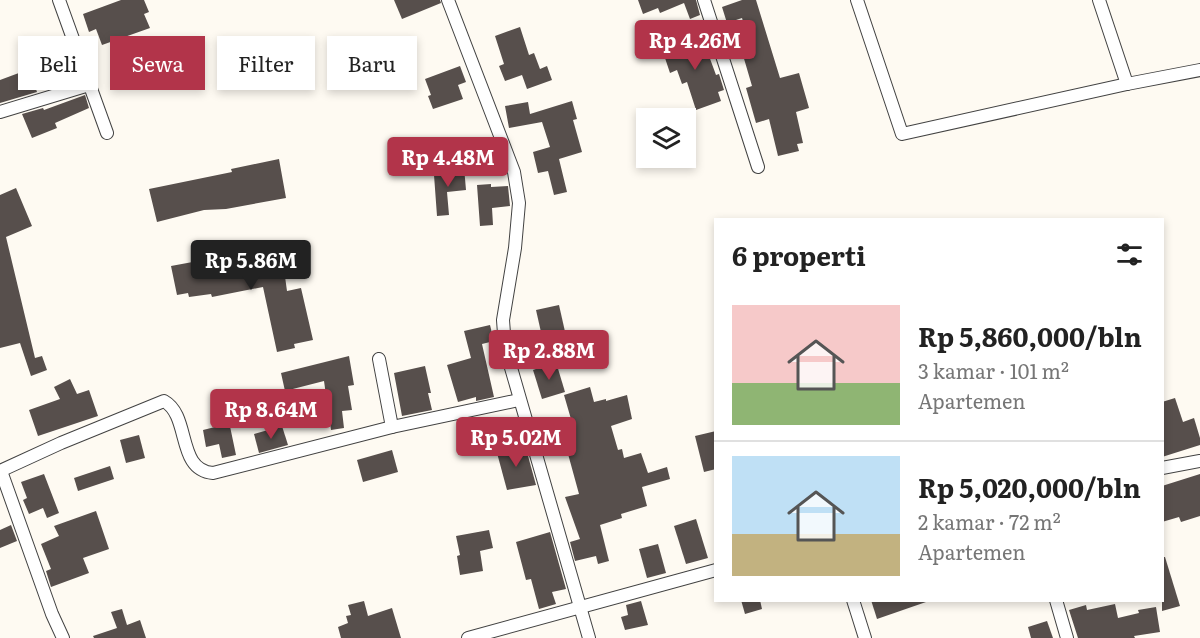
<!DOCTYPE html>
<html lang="id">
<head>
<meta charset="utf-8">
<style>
  body { margin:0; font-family:Literata,serif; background:#f2f2f2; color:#222; height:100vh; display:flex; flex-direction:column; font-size:22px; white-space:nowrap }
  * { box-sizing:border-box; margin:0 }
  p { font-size:20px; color:#767676 }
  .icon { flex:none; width:33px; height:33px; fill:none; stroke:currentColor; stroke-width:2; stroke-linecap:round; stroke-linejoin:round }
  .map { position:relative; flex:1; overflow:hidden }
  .side { position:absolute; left:714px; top:218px; width:450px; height:384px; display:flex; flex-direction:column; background:#fff; border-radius:0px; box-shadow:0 3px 9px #0003 }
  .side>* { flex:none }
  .banner { position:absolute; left:18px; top:36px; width:570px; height:54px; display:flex; gap:12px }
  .tools { position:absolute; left:636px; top:108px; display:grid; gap:12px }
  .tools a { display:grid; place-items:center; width:60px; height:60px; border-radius:0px; background:#fff; box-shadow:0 3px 9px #0003; font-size:30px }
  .price { position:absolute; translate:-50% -51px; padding:0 14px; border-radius:6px; background:#b2344a; color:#fff; font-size:20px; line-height:39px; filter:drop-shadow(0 2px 3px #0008) }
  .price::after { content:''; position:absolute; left:50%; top:36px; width:18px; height:14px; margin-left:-9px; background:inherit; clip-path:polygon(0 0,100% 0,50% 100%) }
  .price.selected { background:#222; color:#fff }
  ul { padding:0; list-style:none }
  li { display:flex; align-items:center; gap:18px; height:150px; padding:0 18px }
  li+li { border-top:2px solid #e0e0e0 }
  li span { display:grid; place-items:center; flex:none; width:168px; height:120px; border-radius:0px; color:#555 }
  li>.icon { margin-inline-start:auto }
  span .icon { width:72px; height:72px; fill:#fffc; stroke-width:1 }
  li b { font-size:26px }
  h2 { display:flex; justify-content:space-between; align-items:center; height:72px; padding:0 18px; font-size:26px }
  .chip { padding:0 21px; border-radius:0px; background:#fff; box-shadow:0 3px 9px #0003; font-size:21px; line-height:54px }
  .chip.selected { background:#b2344a; color:#fff }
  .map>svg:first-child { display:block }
  .building { fill:#574f4c }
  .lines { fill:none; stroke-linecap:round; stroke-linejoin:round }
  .street-casing { stroke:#424242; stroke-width:14 }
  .street { stroke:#fff; stroke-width:12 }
</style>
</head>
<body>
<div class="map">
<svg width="1200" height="638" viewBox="0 0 1200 638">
  <rect width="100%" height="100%" fill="#fefaf2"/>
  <g class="building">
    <path d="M121,0H144L149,12L144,14L150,28L102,45L96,29L89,32L83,14Z"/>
    <path d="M394,0H440L441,3L402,19Z"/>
    <path d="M638,0H696L700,15L690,19L684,3L660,13L658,8L643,14Z"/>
    <path d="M742,0H756L780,78L799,73L809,108L796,112L803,143L797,144L799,151L778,156L769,119L756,123L746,88L752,86L740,45L749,42L742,18L727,23L722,7Z"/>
    <path d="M520,27L529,55L534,53L540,69L547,66L552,80L527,89L522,75L505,81L499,66L504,64L495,36Z"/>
    <path d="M693,35L698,47L705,45L716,75L719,74L724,90L718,92L721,101L696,110L687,82L682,84L677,70L670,73L665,58L671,56L666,45Z"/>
    <path d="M164,39L173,57L152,68L136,77L138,80L120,89L110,69Z"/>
    <path d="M67,48L79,79L64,84L61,76L35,86L37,92L0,103V80L43,64L41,58Z"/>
    <path d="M460,66L466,82L458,85L463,99L433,109L428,96L431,95L425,79Z"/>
    <path d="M85,95L89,108L55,123L57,128L32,138L22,114L43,108L44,110Z"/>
    <path d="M572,101L577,119L573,120L582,152L559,159L567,192L554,195L548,171L538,173L533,152L550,147L542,122L509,128L505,106L528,102L530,114Z"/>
    <path d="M279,159L286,198L226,209L204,210L157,222L149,189L232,172L231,169Z"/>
    <path d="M464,167L466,190L447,192L449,215L437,216L434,175L451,174V168Z"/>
    <path d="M491,184V187L508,186L510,206L492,208L493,225L480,226L477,185Z"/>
    <path d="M16,188L32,226L6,237L35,358L42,356L47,370L31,376L20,343L0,348V195Z"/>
    <path d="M250,254L251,258L270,254L271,256L282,255L287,291L301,288L313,340L294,344L295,348L277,352L263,287L212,297L211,294L189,297L188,293L177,295L171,266L225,256V258Z"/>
    <path d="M559,305L566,336L543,341L536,310Z"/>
    <path d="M490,325L494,341L482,344L494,397L476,401V397L458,402L447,365L471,358L464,331Z"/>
    <path d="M349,356L354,385L348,386L352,410L342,411L344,428L331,430L324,381L285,391L281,373Z"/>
    <path d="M556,362L565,392L542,399L533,370Z"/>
    <path d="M425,366L431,393H428L432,410L402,416L394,373Z"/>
    <path d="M70,379L77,394L89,390L98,416L38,436L29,410L60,399L54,387Z"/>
    <path d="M590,387L594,402L606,399V401L627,395L632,419L611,426L618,450L622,449L624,458L641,453L648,473L667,467L670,479L642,487L647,506L621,514L622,518L600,525L609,561L598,564L596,556L575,561L570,542L580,539L565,497L579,494L565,443L546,447L543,434L573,426L564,395Z"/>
    <path d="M1175,398L1183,422L1194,418L1200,438V445L1162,457V402Z"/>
    <path d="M227,412L236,455L222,458L219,444L206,447L203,430L215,427L213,414Z"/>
    <path d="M282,426L288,445L259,453L254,434Z"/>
    <path d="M716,431V469L704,472L695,436Z"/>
    <path d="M139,435L145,458L126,463L120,440Z"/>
    <path d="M525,445L536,485L507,490L497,453Z"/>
    <path d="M392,450L398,472L363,482L357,460Z"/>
    <path d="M110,466L114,479L78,491L74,478Z"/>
    <path d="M44,474L59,513L47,518L43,508L29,514L23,500L27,498L21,482Z"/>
    <path d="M1200,474V516L1181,522L1179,517L1162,522V486Z"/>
    <path d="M96,511L109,549L83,558L89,573L51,587L46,571L51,569L41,544L59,536L54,526Z"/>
    <path d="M696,519L708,558L686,564L674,526Z"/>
    <path d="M11,525L17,541L0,548V530Z"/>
    <path d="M489,530L493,548L480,551L483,571L460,575L457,556L460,555L456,536Z"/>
    <path d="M550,532L566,589L552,592L556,604L539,609L531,579L526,580L516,542Z"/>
    <path d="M658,544L666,573L647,578L639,549Z"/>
    <path d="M1162,557H1165L1180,606L1162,611Z"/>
    <path d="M741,600H760L762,609L745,614Z"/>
    <path d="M871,600H926V602L877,619Z"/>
    <path d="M364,601L368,616L392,608L401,638H341L338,627L348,623L346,616L351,615L348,605Z"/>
    <path d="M641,601L648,625L625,630L621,617L628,615L626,605Z"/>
    <path d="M1115,604L1118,618L1139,613L1138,610L1156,607L1160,632L1134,636L1135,638H1078L1069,610L1086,605L1087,610Z"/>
    <path d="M122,609L127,625L140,620L146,638H94L93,636L117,628L111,612Z"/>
    <path d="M1047,621L1053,638H1031L1028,627Z"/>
  </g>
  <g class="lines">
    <g class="street-casing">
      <g id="street">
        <path d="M59,0L107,133"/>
        <path d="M448,0L514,172L519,203L515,248L503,320L505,347L589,638"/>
        <path d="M704,0L758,167"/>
        <path d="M857,0L902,134L1127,84L1200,70"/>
        <path d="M1099,0L1127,84"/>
        <path d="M0,112L89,85"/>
        <path d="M379,359L392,427L519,400"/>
        <path d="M1162,468L1200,461"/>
        <path d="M0,471L61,443L164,401C191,416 176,470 213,473L392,427"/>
        <path d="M1,471L52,614L63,638"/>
        <path d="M853,600L865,638"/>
        <path d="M1056,600L1067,638"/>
        <path d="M468,638L716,570"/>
      </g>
    </g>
    <use href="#street" class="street"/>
  </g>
</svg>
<div class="tools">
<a><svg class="icon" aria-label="layers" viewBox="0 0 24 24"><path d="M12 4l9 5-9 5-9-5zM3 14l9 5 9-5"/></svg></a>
</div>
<b class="price" style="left:695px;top:71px">Rp 4.26M</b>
<b class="price" style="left:448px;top:188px">Rp 4.48M</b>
<b class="price selected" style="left:251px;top:291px">Rp 5.86M</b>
<b class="price" style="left:549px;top:381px">Rp 2.88M</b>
<b class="price" style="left:271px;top:440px">Rp 8.64M</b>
<b class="price" style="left:516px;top:468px">Rp 5.02M</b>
<div class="banner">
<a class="chip">Beli</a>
<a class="chip selected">Sewa</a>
<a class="chip">Filter</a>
<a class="chip">Baru</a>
</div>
<section class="side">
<h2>6 properti<svg class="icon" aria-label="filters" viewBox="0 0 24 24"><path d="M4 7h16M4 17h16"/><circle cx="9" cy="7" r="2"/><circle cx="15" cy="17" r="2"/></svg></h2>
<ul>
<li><span style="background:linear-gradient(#f6c9c9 65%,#8fb573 0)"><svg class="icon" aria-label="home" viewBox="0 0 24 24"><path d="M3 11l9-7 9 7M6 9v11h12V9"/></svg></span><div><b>Rp 5,860,000/bln</b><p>3 kamar · 101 m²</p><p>Apartemen</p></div></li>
<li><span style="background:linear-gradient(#bfe0f5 65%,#c2b280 0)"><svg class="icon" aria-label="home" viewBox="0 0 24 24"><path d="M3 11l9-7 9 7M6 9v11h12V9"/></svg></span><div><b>Rp 5,020,000/bln</b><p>2 kamar · 72 m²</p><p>Apartemen</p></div></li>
</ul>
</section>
</div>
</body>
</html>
